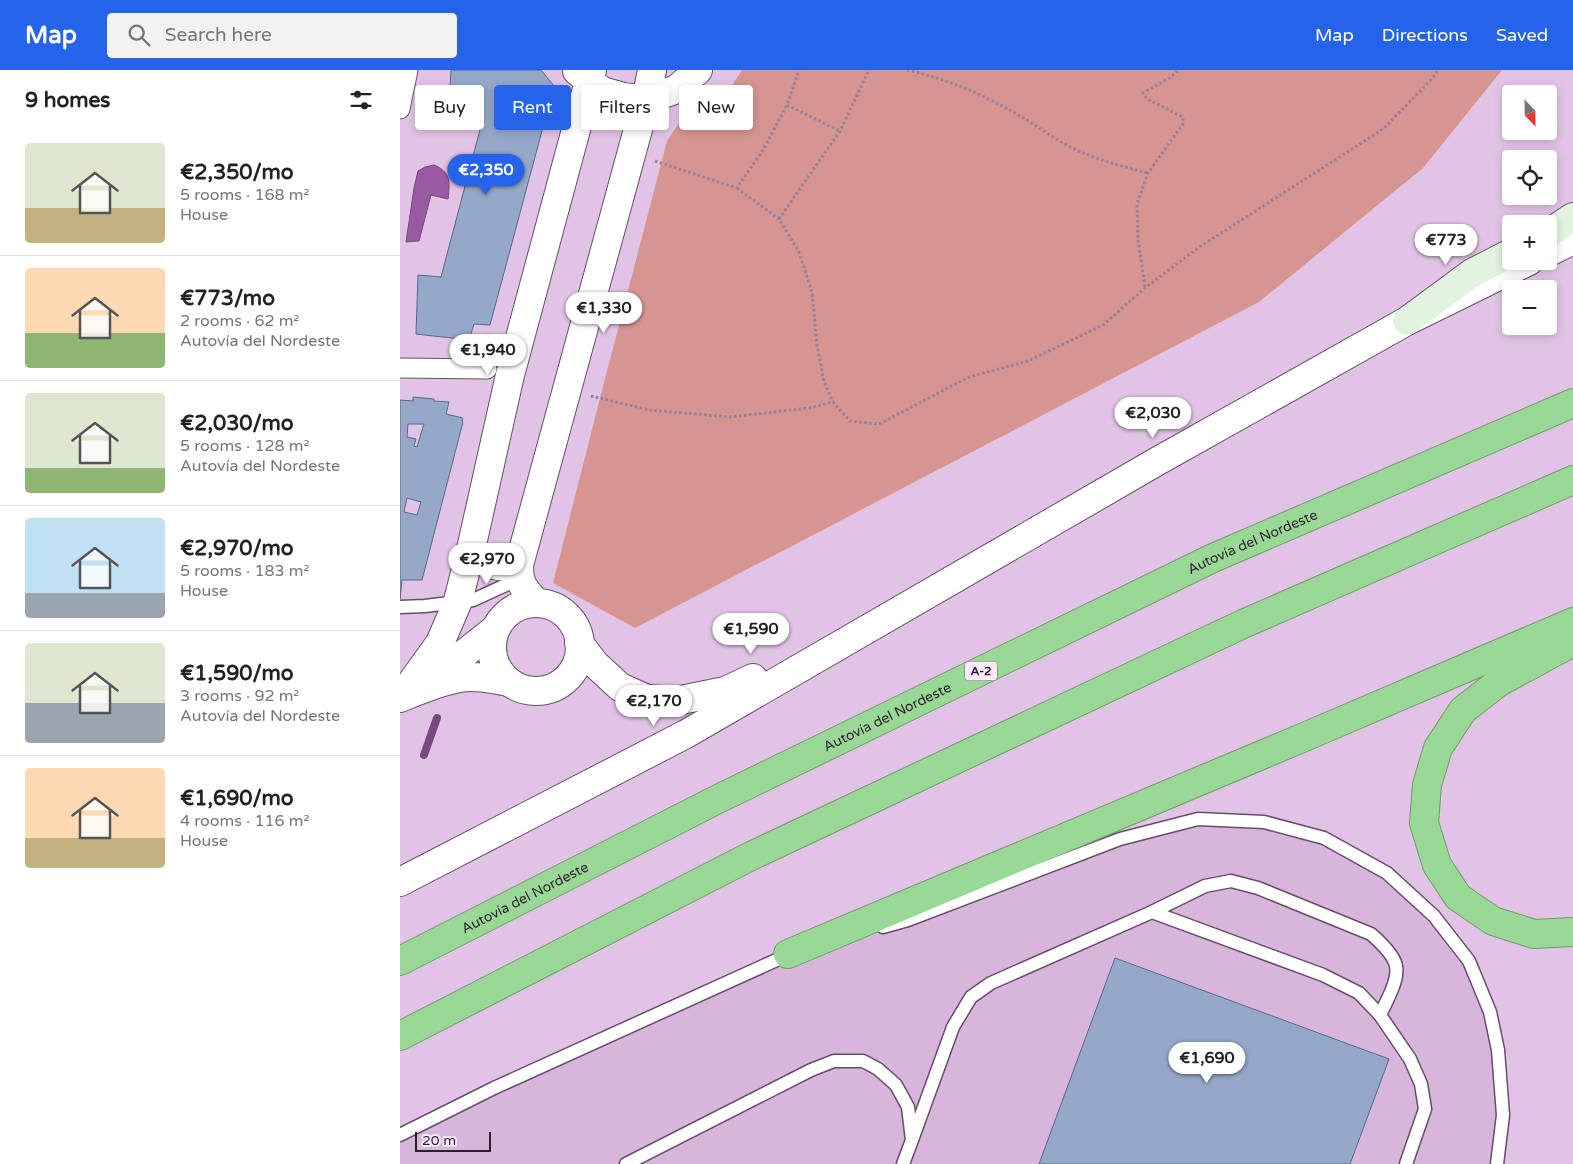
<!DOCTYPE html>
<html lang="en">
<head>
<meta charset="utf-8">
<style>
  body { margin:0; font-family:"Varela Round",sans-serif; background:#f2f2f2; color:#222; height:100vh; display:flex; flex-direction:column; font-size:19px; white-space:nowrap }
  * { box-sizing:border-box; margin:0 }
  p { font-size:16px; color:#767676 }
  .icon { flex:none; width:28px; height:28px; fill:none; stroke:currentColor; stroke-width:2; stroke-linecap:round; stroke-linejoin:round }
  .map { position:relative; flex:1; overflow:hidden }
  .side { display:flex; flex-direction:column; background:#fff; width:400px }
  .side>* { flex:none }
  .top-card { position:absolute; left:15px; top:15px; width:475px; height:45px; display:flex; gap:10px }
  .needle { width:32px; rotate:158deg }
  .buttons { position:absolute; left:1102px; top:15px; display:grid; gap:10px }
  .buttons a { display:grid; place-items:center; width:55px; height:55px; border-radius:5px; background:#fff; box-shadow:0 2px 8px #0003; font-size:25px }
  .scale { position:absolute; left:15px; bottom:12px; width:76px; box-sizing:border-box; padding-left:5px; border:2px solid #2a1f2b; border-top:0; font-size:14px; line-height:18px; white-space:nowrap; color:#2a1f2b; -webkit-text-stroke:4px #f9ebfb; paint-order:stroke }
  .price { position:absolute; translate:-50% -42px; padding:0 11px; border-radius:18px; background:#fff; color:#222; font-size:16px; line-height:32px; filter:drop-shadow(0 1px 2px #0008) }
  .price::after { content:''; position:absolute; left:50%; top:30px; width:15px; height:11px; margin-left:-8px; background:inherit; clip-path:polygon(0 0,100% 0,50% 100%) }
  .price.active { background:#2563eb; color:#fff }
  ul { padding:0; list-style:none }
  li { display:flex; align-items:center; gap:15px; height:125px; padding:0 25px }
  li+li { border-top:1px solid #e0e0e0 }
  li span { display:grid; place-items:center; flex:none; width:140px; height:100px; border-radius:5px; color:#555 }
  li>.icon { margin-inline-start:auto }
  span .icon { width:60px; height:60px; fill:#fffc; stroke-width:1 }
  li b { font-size:21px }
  h2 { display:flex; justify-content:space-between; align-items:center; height:60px; padding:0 25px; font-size:21px }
  .tag { padding:0 18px; border-radius:5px; background:#fff; box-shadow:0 2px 8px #0003; font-size:18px; line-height:45px }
  .tag.active { background:#2563eb; color:#fff }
  header { display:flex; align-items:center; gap:30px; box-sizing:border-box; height:70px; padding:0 25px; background:#2563eb; color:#fff }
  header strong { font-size:24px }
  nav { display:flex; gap:28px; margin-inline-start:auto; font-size:18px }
  .search { width:350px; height:45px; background:#f2f2f2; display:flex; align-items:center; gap:12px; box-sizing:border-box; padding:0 18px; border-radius:5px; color:#767676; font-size:19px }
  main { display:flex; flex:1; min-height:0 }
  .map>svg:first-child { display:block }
  .built { fill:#d8b6dc }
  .green { fill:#d79592 }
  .water { fill:#9a5aa3; stroke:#78487f }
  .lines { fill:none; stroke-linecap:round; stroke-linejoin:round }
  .stream { stroke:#78487f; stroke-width:8 }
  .building { fill:#95a8ca; stroke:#576887; fill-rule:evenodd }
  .service-casing { stroke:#664e69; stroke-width:15 }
  .pedestrian-casing { stroke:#664e69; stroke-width:21 }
  .tertiary-casing { stroke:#664e69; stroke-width:30 }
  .secondary-casing { stroke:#664e69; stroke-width:30 }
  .motorway-casing { stroke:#739870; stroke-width:30 }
  .path { stroke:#968099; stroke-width:3; stroke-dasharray:2.5 2.5; stroke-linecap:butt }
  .service { stroke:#fff; stroke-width:12 }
  .pedestrian { stroke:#fff; stroke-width:19 }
  .tertiary { stroke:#fff; stroke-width:28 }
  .secondary { stroke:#e1f4df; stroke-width:28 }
  .motorway { stroke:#9ad995; stroke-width:28 }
  .labels { text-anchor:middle; stroke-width:4; stroke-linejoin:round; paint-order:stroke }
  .shield { fill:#f9ebfb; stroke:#685c69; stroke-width:1 }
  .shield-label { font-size:12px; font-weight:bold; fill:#2a1f2b }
  .street-label { font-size:14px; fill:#2a1f2b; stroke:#f9ebfb }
</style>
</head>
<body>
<header>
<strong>Map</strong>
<div class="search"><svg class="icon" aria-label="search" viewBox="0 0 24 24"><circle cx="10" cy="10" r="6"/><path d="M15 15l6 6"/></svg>Search here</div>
<nav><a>Map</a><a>Directions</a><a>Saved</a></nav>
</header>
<main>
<section class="side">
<h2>9 homes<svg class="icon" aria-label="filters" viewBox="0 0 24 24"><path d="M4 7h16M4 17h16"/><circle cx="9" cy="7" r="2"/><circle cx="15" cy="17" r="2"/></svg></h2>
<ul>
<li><span style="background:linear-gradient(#dfe7d0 65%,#c2b280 0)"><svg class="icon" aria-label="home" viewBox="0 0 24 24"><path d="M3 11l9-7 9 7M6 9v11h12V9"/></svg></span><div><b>€2,350/mo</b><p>5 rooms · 168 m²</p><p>House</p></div></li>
<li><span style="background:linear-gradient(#ffd9b3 65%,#8fb573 0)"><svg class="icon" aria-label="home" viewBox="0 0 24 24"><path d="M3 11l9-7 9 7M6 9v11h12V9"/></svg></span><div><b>€773/mo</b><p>2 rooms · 62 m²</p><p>Autovía del Nordeste</p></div></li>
<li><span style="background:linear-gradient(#dfe7d0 75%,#8fb573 0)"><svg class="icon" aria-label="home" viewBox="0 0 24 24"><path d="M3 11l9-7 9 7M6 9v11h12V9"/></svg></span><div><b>€2,030/mo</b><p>5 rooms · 128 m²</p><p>Autovía del Nordeste</p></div></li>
<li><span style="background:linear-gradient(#bfe0f5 75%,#9aa5b1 0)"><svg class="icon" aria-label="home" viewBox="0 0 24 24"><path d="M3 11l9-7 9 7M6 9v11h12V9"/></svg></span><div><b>€2,970/mo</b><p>5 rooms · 183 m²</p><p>House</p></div></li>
<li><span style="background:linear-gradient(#dfe7d0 60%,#9aa5b1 0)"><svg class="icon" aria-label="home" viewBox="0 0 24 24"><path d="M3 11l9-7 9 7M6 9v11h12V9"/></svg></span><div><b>€1,590/mo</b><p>3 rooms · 92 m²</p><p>Autovía del Nordeste</p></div></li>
<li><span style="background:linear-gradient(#ffd9b3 70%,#c2b280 0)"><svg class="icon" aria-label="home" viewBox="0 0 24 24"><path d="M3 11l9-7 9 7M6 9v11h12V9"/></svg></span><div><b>€1,690/mo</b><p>4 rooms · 116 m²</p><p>House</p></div></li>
</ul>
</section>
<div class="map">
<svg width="1173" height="1094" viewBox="0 0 1173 1094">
  <rect width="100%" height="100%" fill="#e1c4e5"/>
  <path class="built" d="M798,749L864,752L924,768L987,803L1069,891L1098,980L1097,1094H0V1065L388,884L720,769Z"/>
  <path class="green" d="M342,0H1102L1023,98L859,232L235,558L153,513L200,328L267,71L285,44L325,26Z"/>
  <path class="water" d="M34,95C51,102 50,112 48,129L31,125L19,171L6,172L14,118L18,101L25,97Z"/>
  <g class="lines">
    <path class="stream" d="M24,685L37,648"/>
  </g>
  <g class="building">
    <path d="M51,0H141L154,16L90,255L74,254L69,270L16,264L18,205L41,207L82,52H48Z"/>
    <path d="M13,327L34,329V331L49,332L46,344L63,348L62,351L63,352L22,510H2L0,529V330L13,331ZM8,354H24L17,377L14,376L16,369L7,367ZM7,428L21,432L17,445L4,442Z"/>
    <path d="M715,888L989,989L950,1094H639Z"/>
  </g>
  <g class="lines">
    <g class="service-casing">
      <g id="service">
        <path d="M0,537L25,536L73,530L119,509"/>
        <path d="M752,842L805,816L831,811L858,818L971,864C979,871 994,885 996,896C999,910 986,932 980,945"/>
        <path d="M483,857L508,850L720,769L798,749L864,752L924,768L987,803L1034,846L1069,891L1090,942L1098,980L1103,1045L1097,1094"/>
        <path d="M0,1065L94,1018L392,883"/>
        <path d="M512,1070L553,957L571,927L591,913L752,842L923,905L959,923L980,945L1010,989L1021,1014L1025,1039L1006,1094"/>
        <path d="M226,1094L411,1000L434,991H463L478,999L496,1015L508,1037L512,1070L503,1094"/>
      </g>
    </g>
    <g class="pedestrian-casing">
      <g id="pedestrian">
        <path d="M0,39L8,0"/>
        <path d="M0,298L87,299"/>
      </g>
    </g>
    <g class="tertiary-casing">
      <g id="tertiary">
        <path d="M177,1L202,21L223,27L246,30L277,19L298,0"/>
        <path d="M1149,182L1173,170"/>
        <path d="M71,479C89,494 95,500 119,495"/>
        <path d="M136,533C124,518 119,515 119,495L246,30L252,0"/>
        <circle cx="136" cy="577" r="44"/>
        <path d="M179,573L195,594L220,617L247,629L276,631L325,621L353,608"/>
        <path d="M20,608L65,583L94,560"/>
        <path d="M12,612L40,573L58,531L71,479L110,305L192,0"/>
        <path d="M0,628C19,620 39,612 59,608C75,605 93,609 109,612"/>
        <path d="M0,812L286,664L756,392L1007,251L1129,191"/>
      </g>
    </g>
    <g class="secondary-casing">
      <g id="secondary">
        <path d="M1149,163L1173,147"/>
        <path d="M1007,251L1072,203L1111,183"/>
      </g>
    </g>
    <g class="motorway-casing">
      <g id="motorway">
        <path d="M1173,572L1099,612L1063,640L1038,678L1027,715L1024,753L1037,795L1058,827L1093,851L1134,864L1173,862"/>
        <path d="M388,884L902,668L1173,552"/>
        <path id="s1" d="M0,891L318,729L813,488L1173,333"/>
        <path d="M0,966L349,787L843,554L1173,410"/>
      </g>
    </g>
    <g class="path">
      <path d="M507,0C548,9 584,25 620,46C639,57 658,72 679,81C701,91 725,97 748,103"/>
      <path d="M387,35L440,61"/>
      <path d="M255,91L337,118L363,80L387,35L399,0"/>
      <path d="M337,118L379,149L399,182L412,222L417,275L424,312L433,332"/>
      <path d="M379,149L440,61L469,0"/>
      <path d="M745,217L738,169L737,134L748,103L783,54V47L747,29L743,23C756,15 767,11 779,0"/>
      <path d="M191,326L249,340L330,347L409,338L433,332L450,351L479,354L569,307L628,291L703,255L745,218L798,178L983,59L1030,11L1038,0"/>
    </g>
    <use href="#service" class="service"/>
    <use href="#pedestrian" class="pedestrian"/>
    <use href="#tertiary" class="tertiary"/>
    <use href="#secondary" class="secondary"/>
    <use href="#motorway" class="motorway"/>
  </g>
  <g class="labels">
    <rect class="shield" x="565" y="591.5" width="32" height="19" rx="4"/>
    <g class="shield-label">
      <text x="581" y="605">A-2</text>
    </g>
    <g class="street-label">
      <text dy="5" stroke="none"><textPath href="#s1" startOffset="950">Autovía del Nordeste</textPath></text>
      <text dy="5" stroke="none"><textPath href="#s1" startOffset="545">Autovía del Nordeste</textPath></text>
      <text dy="5" stroke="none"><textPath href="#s1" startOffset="140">Autovía del Nordeste</textPath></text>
    </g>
  </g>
</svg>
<div class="buttons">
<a><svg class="needle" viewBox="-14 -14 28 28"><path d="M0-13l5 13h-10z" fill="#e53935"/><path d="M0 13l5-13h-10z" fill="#767676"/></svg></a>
<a><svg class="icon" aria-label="locate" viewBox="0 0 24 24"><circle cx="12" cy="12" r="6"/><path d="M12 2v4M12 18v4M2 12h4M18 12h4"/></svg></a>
<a>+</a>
<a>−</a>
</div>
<div class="scale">20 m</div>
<b class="price active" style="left:86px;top:126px">€2,350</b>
<b class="price" style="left:1046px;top:196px">€773</b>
<b class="price" style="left:204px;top:264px">€1,330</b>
<b class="price" style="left:88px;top:306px">€1,940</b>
<b class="price" style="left:753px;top:369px">€2,030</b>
<b class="price" style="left:87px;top:515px">€2,970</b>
<b class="price" style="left:351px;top:585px">€1,590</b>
<b class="price" style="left:254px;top:657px">€2,170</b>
<b class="price" style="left:807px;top:1014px">€1,690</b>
<div class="top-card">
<a class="tag">Buy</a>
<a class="tag active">Rent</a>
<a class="tag">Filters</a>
<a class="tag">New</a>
</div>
</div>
</main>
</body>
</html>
